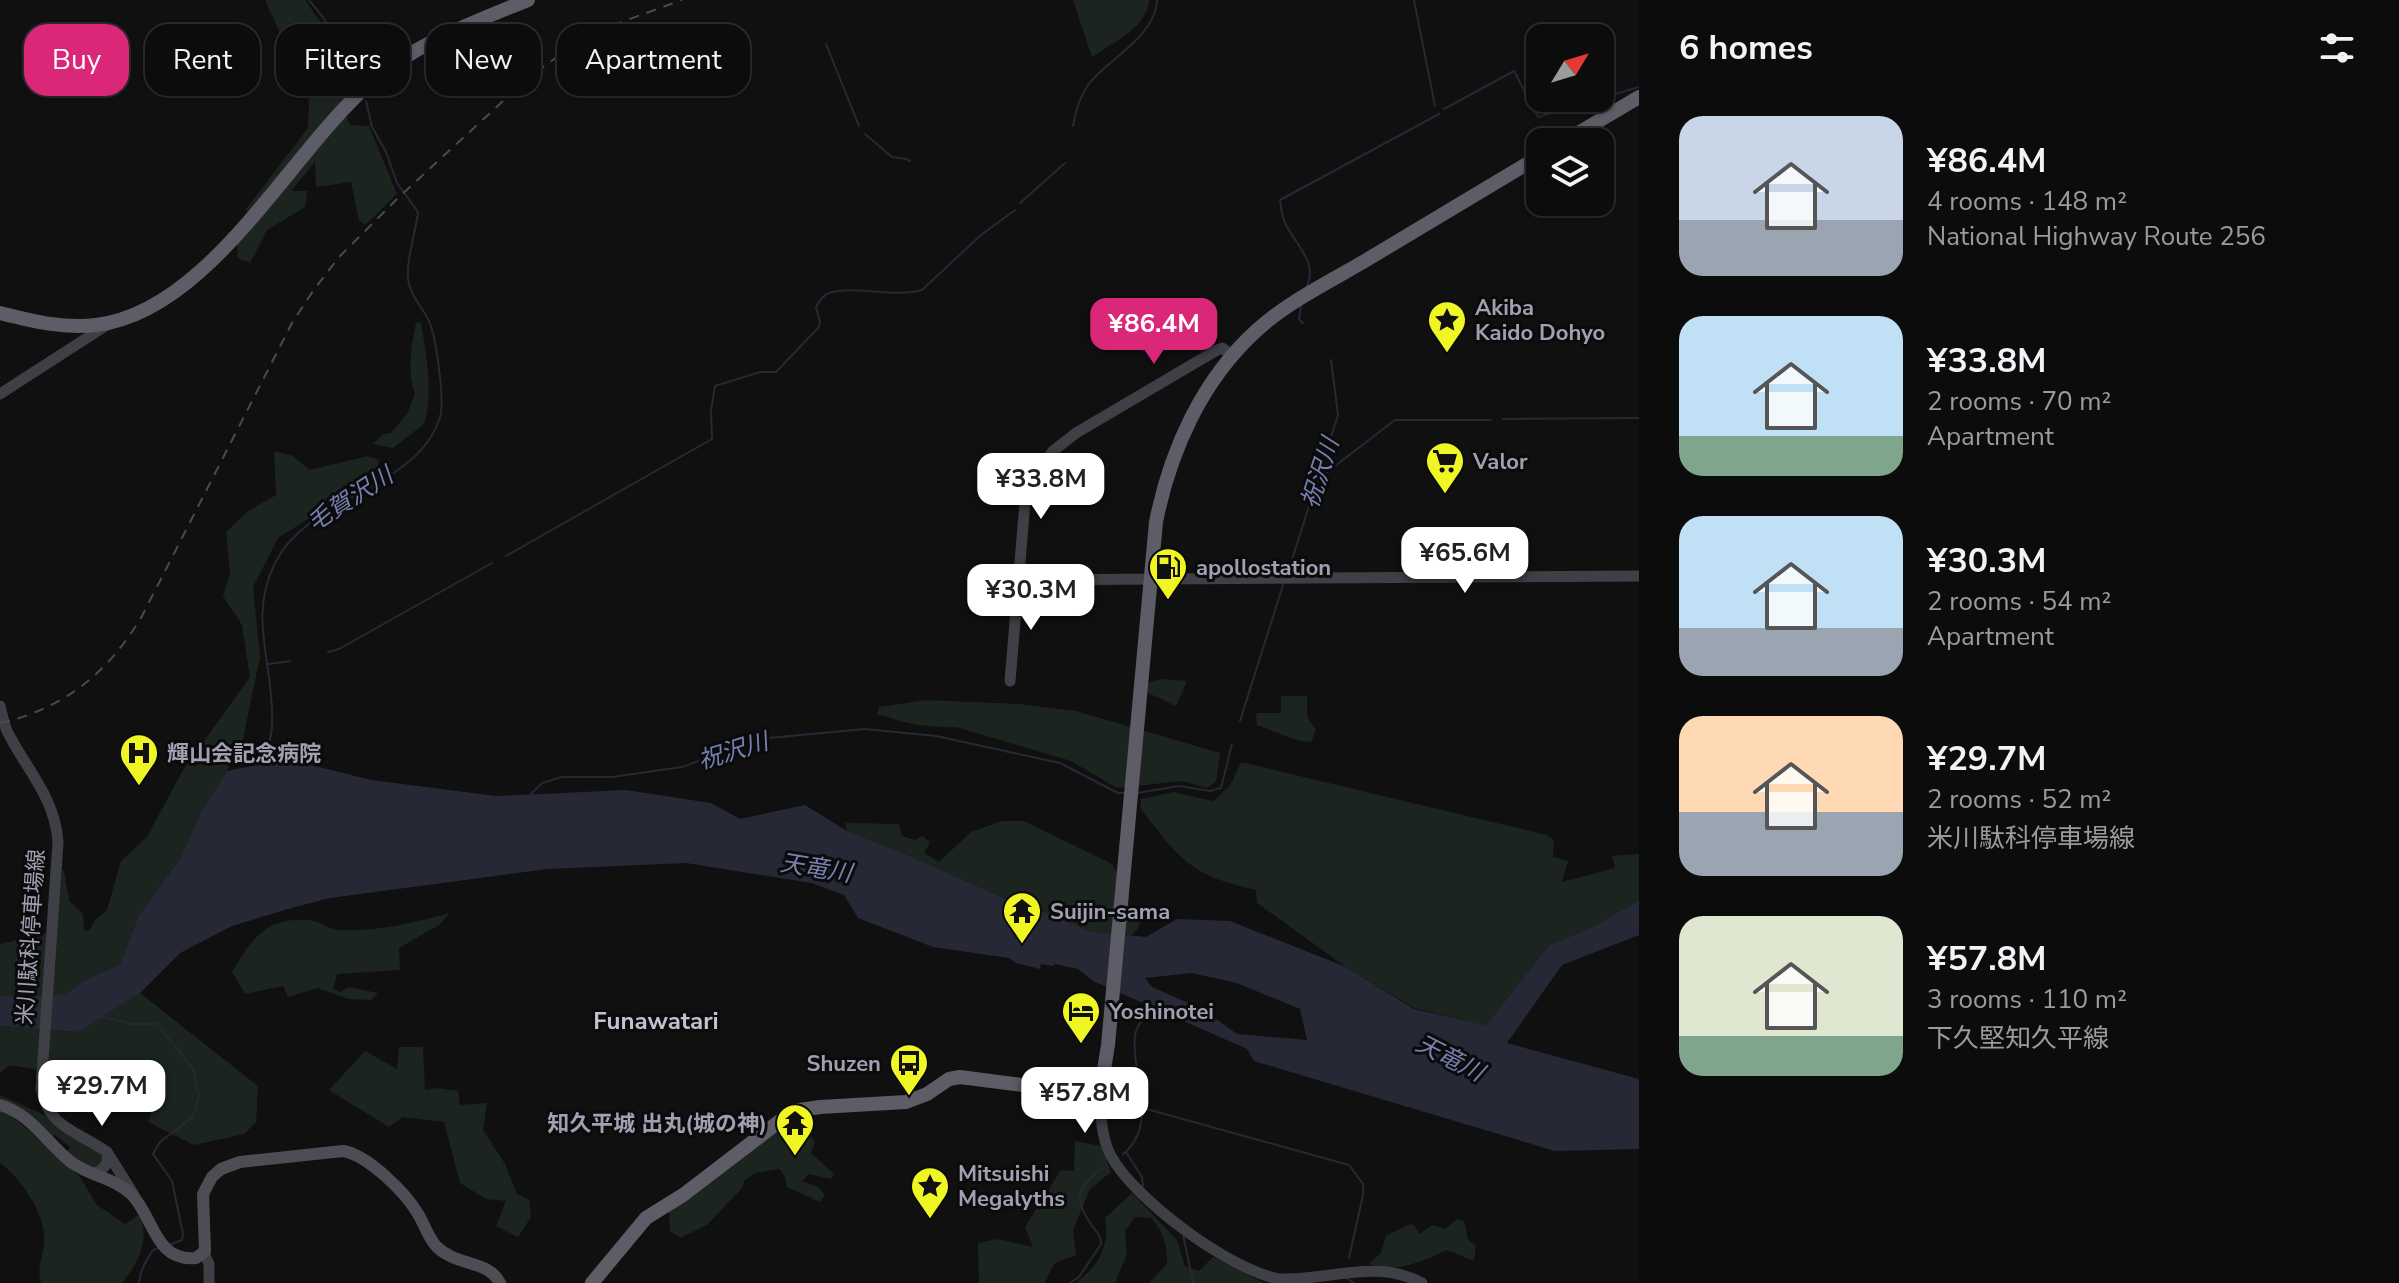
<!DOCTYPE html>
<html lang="en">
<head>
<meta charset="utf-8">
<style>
  body { margin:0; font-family:"Nunito Sans","Noto Sans JP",sans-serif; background:#151516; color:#f1f3f6; height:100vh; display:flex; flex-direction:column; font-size:30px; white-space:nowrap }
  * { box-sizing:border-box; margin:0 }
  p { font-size:26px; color:#9a9b9d }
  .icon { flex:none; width:44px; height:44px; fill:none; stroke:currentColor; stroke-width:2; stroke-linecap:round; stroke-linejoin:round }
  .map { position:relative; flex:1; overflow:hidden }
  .details { display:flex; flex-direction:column; background:#0c0c0d; width:760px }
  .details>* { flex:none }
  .banner { position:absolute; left:24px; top:24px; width:760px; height:72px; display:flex; gap:16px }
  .needle { width:52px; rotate:52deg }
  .buttons { position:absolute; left:1526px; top:24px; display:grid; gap:16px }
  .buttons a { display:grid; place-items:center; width:88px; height:88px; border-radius:16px; background:#0c0c0d; box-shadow:0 2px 6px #0004,0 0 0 2px #2c2c2e; font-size:40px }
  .price { position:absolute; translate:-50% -68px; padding:0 18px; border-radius:16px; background:#fff; color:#222; font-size:26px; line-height:52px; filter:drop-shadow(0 2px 4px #0008) }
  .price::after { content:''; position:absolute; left:50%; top:48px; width:24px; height:18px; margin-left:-12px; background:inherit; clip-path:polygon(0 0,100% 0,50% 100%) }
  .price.selected { background:#db2777; color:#fff }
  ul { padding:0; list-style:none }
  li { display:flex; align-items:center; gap:24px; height:200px; padding:0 40px }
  li span { display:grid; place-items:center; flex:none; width:224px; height:160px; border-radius:24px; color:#555 }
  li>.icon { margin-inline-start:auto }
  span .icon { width:96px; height:96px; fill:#fffc; stroke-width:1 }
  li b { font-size:34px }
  h2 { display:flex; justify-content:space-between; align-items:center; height:96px; padding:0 40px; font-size:34px }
  .chip { padding:0 28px; border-radius:24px; background:#0c0c0d; box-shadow:0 2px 6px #0004,0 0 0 2px #2c2c2e; font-size:28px; line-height:72px }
  .chip.selected { background:#db2777; color:#fff }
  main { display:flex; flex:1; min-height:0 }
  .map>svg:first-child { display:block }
  .green { fill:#1c2420 }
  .water { fill:#262935; fill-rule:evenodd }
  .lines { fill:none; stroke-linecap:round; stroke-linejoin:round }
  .stream { stroke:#262935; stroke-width:2 }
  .secondary { stroke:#3f3f46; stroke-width:11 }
  .primary { stroke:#4e4d55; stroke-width:12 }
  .highway { stroke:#5d5c67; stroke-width:14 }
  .rail { stroke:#4a4a51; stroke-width:2; stroke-dasharray:10 8; stroke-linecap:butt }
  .labels { text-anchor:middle; stroke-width:6; stroke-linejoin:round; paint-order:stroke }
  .poi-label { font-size:22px; font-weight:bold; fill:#a1a0b2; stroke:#0b0b0c; text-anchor:start }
  .street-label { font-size:22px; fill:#a1a0b2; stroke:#0b0b0c }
  .water-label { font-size:24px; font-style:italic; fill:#7680af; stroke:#0b0b0c }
  .neighbourhood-label { font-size:24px; font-weight:bold; fill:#c3c1ce; stroke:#0b0b0c }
</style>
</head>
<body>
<main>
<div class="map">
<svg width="1639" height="1283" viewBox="0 0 1639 1283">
  <rect width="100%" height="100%" fill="#101011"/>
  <g class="green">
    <path d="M265,0H305L346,59L364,61L373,68L341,102L350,125L369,126L397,194L365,225L359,220L351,182L316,187L315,162L291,191H307L305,207L267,230L250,263L238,258L237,241L252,225L246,209L308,128L309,98Z"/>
    <path d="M1073,0H1149C1148,27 1112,43 1092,57Z"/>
    <path d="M421,322C426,356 434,391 424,424L393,448L373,444L383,434L391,433L407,414L415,394C407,371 411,347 416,323Z"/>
    <path d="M274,451L293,456L310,470L368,456L379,460L376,476L278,538L253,587L260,657L243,739L227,771L202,810L181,857L139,915L120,964L83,981L65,995L0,996V944L47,933L61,870L64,871L69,901L83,914L84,931H89L95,920L107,910L121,861L147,837L183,770L250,677L242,625L223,596L230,573L226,532L248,511L276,495Z"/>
    <path d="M1162,679L1187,681L1176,706L1146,692L1147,683Z"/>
    <path d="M1281,696H1307V717L1316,730L1311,742C1292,741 1275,731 1257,725L1256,713H1281Z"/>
    <path d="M926,700L1019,704L1076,711L1220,753L1216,782L1207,788L1182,781L1117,788L1071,761L956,727C937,728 914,725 896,720C889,717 885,715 877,715L879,707Z"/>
    <path d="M1241,762L1547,835L1554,840L1553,857L1568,861L1562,882L1615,868L1612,856L1639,854V900L1591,928L1549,945L1486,1025L1414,1008L1346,967L1257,903L1256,890C1189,875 1181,860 1140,808L1141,799L1174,792L1213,801L1230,786Z"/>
    <path d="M1002,821H1024L1112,864L1129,891L1128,905L1138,913L1141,921L1137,930L1131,935L1088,931L1054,915L1015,903L903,853L847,831L845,823L899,824L902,836L915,840L922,836L930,842L924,853L939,862L971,832Z"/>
    <path d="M450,913L439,925L399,948L400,970L337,974L333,989L340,992L349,987L378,993L371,1000L348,999L318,988L288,997L283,986L245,994L232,972C252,939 265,917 309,920C319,921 328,929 338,930C377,932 413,923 450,913Z"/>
    <path d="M140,993L258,1086L256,1122L244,1134L194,1145L148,1122L153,1109L128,1077H75L10,1065L0,1073V1026L79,1032Z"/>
    <path d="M399,1047H423L425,1090L437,1088L458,1091L460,1105L487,1103L483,1130L505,1164L517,1194L529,1200L531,1217L518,1237L496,1226L506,1201L486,1199L460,1183L444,1122L403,1117L389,1127L329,1090L365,1051L397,1069Z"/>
    <path d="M0,1095L49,1117L103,1154V1163L92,1169L67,1152L70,1147L55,1135L53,1136L0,1100Z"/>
    <path d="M0,1111L8,1114L35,1135L80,1177L97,1205L125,1224L140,1214C149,1241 140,1261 122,1283H41C37,1268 42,1260 44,1245C48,1217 22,1179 0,1163Z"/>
    <path d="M802,1126L815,1142L811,1153L834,1174L831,1179L809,1174L802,1181L818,1187L825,1195L820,1202L787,1187L785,1177L779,1169L755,1173L744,1181L743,1187L707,1225L680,1238L670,1231L669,1211L778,1129Z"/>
    <path d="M1075,1141L1101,1146L1111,1172L1090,1189L1073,1230L1076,1255L1055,1263L1044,1283H979L978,1243L997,1239L1033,1247L1025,1227L1061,1170L1074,1171Z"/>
    <path d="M1132,1193L1177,1240L1185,1266L1199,1271L1213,1257L1264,1283H1149L1167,1264C1167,1245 1164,1232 1151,1218L1135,1217L1125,1231L1127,1254L1115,1283H1076C1099,1265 1110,1247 1105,1218Z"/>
    <path d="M1457,1219L1464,1221L1468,1240L1476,1246L1474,1261L1447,1250C1423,1261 1396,1274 1369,1264L1381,1253L1386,1236L1410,1224L1414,1225L1419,1234L1433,1225L1445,1229Z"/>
  </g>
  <path class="water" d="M287,759L371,780L496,796L626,790L711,803L740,819L805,805L847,831L903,853L1015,903L1054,915L1088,931L1146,937L1177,919L1230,921L1346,967L1414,1009L1486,1025L1549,945L1591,928L1639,900V935L1562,965L1507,1043L1639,1079V1149L1555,1151L1254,1061L1247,1049L1093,981L1078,969L1055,964L1053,966L1041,964L1040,969L1016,963L1009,958L933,947L858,918L844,895L812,883L686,863L547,869L330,898L295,907L232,926L180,953L140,993L79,1032L0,1026V996L65,995L83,981L120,964L139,915L181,857L202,810L227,771ZM1191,973L1237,983L1300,1009L1307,1040L1237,1034L1202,1009L1152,987L1145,978Z"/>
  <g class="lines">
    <g class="stream">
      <path d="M309,0L322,16L354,66"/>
      <path d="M1414,0L1435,106"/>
      <path d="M826,44L859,126"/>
      <path d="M1444,109L1514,71L1538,117L1639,87"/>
      <path d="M1073,126C1076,111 1079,98 1088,85C1109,58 1156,36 1157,0"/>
      <path d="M865,134L892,157L906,159L910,161"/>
      <path d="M1020,203L1065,163"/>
      <path d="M1306,288C1319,264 1297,246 1286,225C1282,218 1281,208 1280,200L1439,114"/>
      <path d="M1301,305L1299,319L1303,323"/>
      <path d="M1503,419L1639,418"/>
      <path d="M1318,479L1395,420H1491"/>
      <path d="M506,556L712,439L711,411L715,386L760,372H776L819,327L820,322L816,307C819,301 822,296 829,293C853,285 894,298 922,290L981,235L1015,210"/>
      <path d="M1288,572L1338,415L1331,360"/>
      <path d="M328,652L339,649L492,563"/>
      <path d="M269,664L290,661"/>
      <path d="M1240,721L1284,582"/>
      <path d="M263,766C266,753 272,738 272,725C275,666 247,619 275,563C308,495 418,490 440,417C445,402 436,336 429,321C423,308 412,298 409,284C404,266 416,232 418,212L397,183L386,152L372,127L366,101"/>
      <path d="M1137,793L1179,786L1210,791L1221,788L1232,744"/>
      <path d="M531,794L542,783L562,777H612L682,767L758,739L865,729L936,736L1060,763L1118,793H1126"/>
      <path d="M103,1017L132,1024H157L193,1069L199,1095L193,1117L160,1142L153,1154L172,1181L183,1234L182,1240L169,1245"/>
      <path d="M1143,1108L1349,1165L1363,1184V1195L1349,1258"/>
      <path d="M1126,1152L1142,1177L1143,1186"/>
      <path d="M1123,1154C1160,1124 1130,1074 1135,1035C1137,1026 1144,1016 1149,1007L1145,1002"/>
      <path d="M1183,1234L1193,1283"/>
      <path d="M1346,1278L1354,1283"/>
      <path d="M139,1283C140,1270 146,1261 153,1250L159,1248"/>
      <path d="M1070,1283L1079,1277L1101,1244C1101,1236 1098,1234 1093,1227C1072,1198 1077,1187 1104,1167"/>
    </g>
    <g class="secondary">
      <path d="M0,394L110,323"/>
      <path d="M1017,580L1639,576"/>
      <path d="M1010,681L1025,502L1035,475L1053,451L1076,433L1217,350L1222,348L1233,356"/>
      <path d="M0,706C2,714 4,724 7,731C26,769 55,797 58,842L41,1089C49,1128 77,1131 107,1152C109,1164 105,1169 93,1174"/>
      <path d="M1100,1095C1101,1116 1101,1137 1111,1156C1135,1200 1230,1270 1279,1279C1327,1281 1376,1258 1422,1283"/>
      <path d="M107,1152L134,1195"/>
      <path d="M204,1253L209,1264V1283"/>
    </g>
    <path class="primary" d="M0,1105C31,1114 47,1143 71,1162C89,1176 115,1178 131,1194C154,1216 154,1262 196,1258L205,1251L203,1194L212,1177L221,1169L240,1162L343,1151C368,1155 406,1193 418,1214C425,1225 428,1238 437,1247C456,1266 489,1260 500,1283"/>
    <g class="highway">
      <path d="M1563,142L1639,97"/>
      <path d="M0,313C32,321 63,329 96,325C208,312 289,155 368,85C413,44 472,23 528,0"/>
      <path d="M592,1283L646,1218L683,1195L793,1111L820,1107L906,1102L927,1094L949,1079L960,1077L1100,1095L1108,1045L1156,522C1170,451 1202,380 1256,331C1286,303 1327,283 1363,262C1422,227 1481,191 1540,156"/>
    </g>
    <path class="rail" d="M0,723C64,709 109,672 142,616L292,323L313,291L339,257L399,197L528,78L579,41L616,24L682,0"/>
  </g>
  <defs>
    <g id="sight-pin" transform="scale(2)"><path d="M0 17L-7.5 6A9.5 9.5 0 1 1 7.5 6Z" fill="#f0f524" stroke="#0b0b0c"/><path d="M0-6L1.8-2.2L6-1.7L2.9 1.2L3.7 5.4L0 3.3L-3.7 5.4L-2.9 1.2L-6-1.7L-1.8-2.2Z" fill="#111"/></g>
    <g id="supermarket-pin" transform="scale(2)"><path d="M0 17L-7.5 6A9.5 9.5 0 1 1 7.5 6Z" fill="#f0f524" stroke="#0b0b0c"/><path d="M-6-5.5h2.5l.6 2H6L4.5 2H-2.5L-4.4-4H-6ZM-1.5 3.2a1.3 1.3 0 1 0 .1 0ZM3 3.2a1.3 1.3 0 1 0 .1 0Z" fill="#111"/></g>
    <g id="fuel-pin" transform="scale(2)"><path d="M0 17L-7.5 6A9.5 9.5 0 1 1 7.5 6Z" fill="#f0f524" stroke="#0b0b0c"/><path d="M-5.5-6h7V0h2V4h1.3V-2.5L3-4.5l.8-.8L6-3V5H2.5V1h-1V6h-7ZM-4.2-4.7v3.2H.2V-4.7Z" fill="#111"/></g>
    <g id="hospital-pin" transform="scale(2)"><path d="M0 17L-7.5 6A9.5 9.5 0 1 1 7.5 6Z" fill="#f0f524" stroke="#0b0b0c"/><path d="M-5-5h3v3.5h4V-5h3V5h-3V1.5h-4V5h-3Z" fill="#111"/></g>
    <g id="temple-pin" transform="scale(2)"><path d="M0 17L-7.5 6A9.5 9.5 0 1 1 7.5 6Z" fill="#f0f524" stroke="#0b0b0c"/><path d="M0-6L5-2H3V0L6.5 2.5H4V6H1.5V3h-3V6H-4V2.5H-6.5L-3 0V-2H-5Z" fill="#111"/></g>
    <g id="hotel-pin" transform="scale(2)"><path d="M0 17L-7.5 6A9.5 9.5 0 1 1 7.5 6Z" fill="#f0f524" stroke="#0b0b0c"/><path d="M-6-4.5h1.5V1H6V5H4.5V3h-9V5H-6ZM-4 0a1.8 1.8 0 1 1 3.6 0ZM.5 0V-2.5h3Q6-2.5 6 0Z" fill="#111"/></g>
    <g id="bus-pin" transform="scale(2)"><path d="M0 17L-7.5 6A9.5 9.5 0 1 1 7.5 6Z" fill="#f0f524" stroke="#0b0b0c"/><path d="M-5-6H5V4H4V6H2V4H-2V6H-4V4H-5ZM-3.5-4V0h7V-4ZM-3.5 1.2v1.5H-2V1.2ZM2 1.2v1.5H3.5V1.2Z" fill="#111"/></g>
  </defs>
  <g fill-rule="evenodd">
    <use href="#sight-pin" x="1447" y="320"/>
    <use href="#supermarket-pin" x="1445" y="461"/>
    <use href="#fuel-pin" x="1168" y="567"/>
    <use href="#hospital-pin" x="139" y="753"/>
    <use href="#temple-pin" x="1022" y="911"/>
    <use href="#hotel-pin" x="1081" y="1011"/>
    <use href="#bus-pin" x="909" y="1063"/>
    <use href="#temple-pin" x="795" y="1123"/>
    <use href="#sight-pin" x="930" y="1186"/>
  </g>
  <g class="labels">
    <g class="poi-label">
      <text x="1475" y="315">Akiba<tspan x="1475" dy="25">Kaido Dohyo</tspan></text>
      <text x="1473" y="469">Valor</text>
      <text x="1196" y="575">apollostation</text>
      <text x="167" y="761">輝山会記念病院</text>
      <text x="1050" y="919">Suijin-sama</text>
      <text x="1109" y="1019">Yoshinotei</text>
      <text x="881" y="1071" text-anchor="end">Shuzen</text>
      <text x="767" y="1131" text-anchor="end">知久平城 出丸(城の神)</text>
      <text x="958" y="1181">Mitsuishi<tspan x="958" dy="25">Megalyths</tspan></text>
    </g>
    <g class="street-label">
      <text transform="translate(30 937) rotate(-86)" y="8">米川駄科停車場線</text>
    </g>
    <g class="water-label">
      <text transform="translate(1320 473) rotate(-72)" y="8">祝沢川</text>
      <text transform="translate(350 499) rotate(-33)" y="8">毛賀沢川</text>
      <text transform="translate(733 751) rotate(-17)" y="8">祝沢川</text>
      <text transform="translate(816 868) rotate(9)" y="8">天竜川</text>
      <text transform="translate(1450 1058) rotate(27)" y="8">天竜川</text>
    </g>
    <g class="neighbourhood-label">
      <text x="656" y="1029">Funawatari</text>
    </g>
  </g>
</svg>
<div class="buttons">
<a><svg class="needle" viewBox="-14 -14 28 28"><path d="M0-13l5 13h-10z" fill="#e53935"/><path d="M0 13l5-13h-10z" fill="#9a9b9d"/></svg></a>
<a><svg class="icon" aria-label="layers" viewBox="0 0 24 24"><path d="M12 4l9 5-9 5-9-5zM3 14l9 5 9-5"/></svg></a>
</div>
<b class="price selected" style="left:1154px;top:366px">¥86.4M</b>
<b class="price" style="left:1041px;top:521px">¥33.8M</b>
<b class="price" style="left:1465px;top:595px">¥65.6M</b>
<b class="price" style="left:1031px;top:632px">¥30.3M</b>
<b class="price" style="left:102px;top:1128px">¥29.7M</b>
<b class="price" style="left:1085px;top:1135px">¥57.8M</b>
<div class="banner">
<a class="chip selected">Buy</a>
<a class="chip">Rent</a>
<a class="chip">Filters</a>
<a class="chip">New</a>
<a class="chip">Apartment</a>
</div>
</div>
<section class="details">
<h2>6 homes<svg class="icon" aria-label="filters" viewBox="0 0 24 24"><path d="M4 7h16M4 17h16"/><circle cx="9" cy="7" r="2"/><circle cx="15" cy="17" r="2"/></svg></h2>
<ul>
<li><span style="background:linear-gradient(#c9d6e8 65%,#9aa5b1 0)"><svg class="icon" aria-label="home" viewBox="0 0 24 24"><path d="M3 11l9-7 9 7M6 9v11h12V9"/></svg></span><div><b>¥86.4M</b><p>4 rooms · 148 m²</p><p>National Highway Route 256</p></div></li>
<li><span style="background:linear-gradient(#bfe0f5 75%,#7fa58c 0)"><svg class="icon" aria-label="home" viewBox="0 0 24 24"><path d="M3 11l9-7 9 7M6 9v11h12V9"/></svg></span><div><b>¥33.8M</b><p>2 rooms · 70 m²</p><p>Apartment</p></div></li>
<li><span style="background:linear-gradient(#bfe0f5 70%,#9aa5b1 0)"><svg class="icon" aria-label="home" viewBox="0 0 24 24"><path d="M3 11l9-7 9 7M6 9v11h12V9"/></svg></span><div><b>¥30.3M</b><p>2 rooms · 54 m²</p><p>Apartment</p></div></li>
<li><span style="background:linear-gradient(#ffd9b3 60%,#9aa5b1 0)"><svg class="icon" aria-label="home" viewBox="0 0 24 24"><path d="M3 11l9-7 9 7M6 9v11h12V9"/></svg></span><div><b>¥29.7M</b><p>2 rooms · 52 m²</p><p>米川駄科停車場線</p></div></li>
<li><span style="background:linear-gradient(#dfe7d0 75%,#7fa58c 0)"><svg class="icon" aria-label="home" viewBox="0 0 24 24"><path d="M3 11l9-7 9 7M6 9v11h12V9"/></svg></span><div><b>¥57.8M</b><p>3 rooms · 110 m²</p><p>下久堅知久平線</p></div></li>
</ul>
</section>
</main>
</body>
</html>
